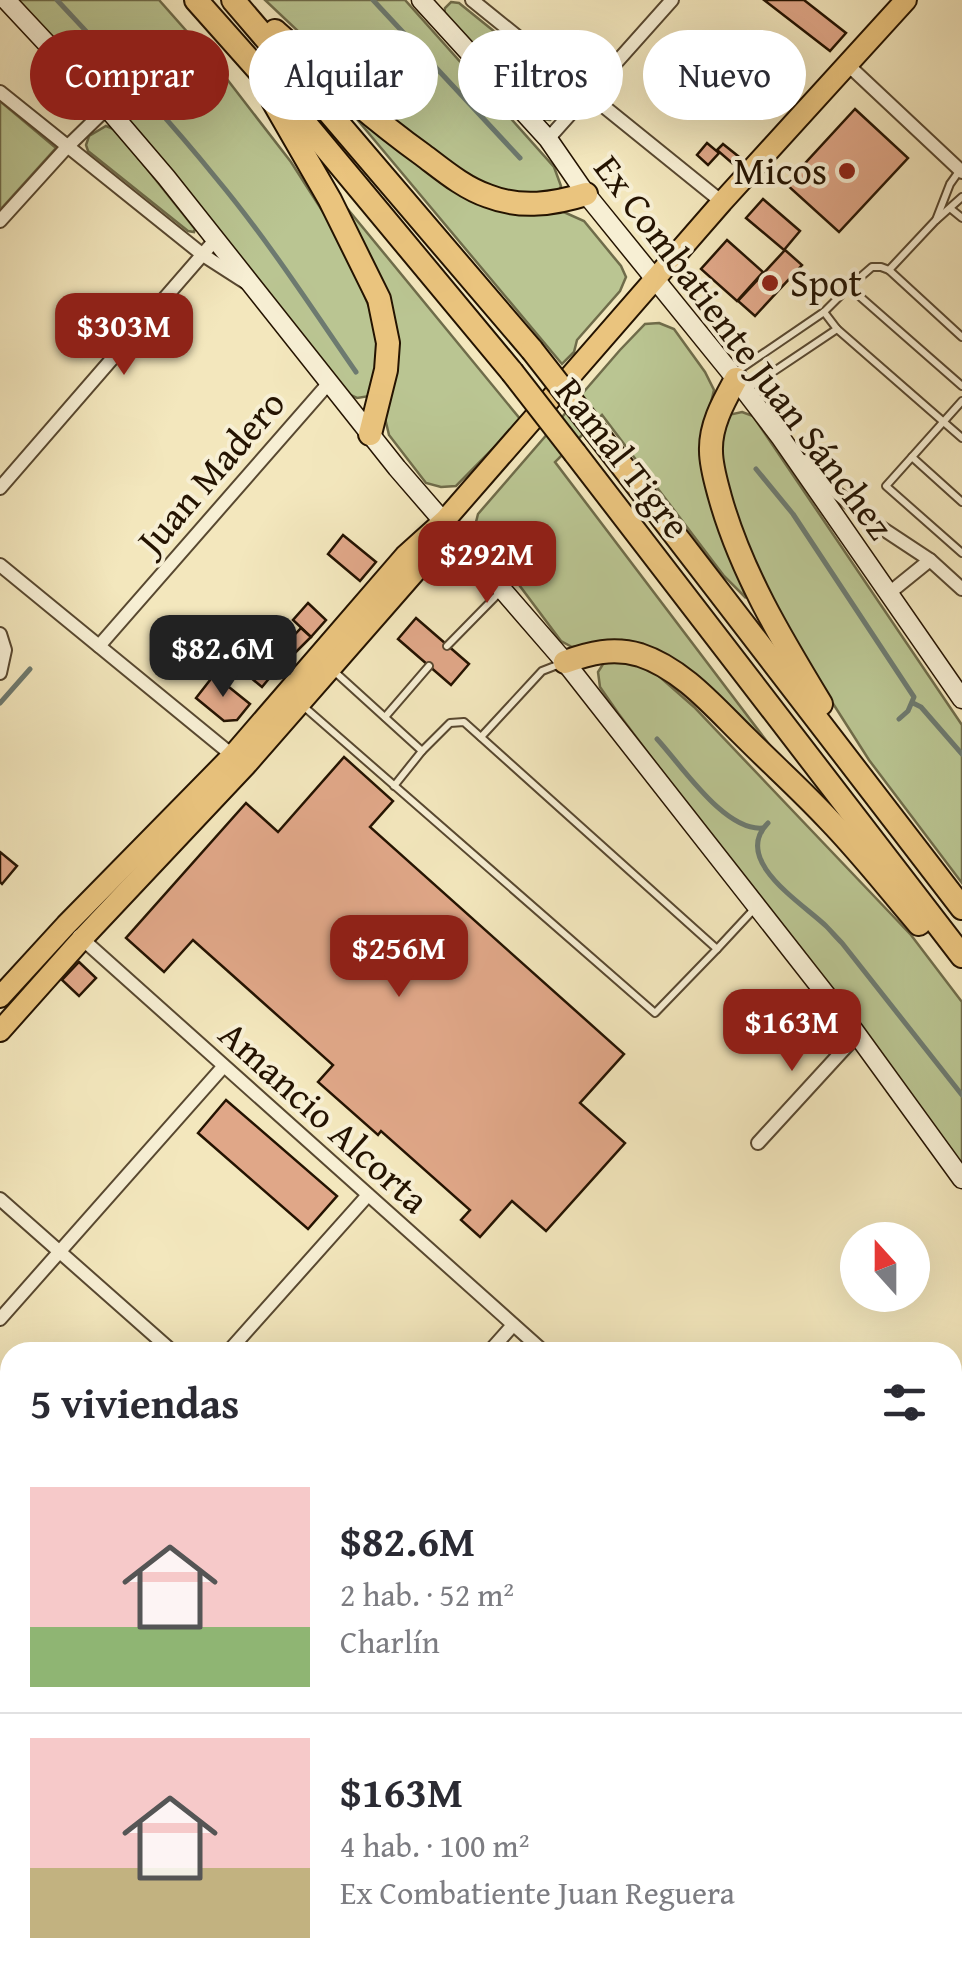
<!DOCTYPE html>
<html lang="es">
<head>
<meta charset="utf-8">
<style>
  body { margin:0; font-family:"Gentium Book Plus",serif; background:#f7f7f7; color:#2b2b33; height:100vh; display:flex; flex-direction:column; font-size:38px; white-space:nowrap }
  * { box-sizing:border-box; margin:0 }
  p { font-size:32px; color:#7c7c81 }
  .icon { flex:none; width:55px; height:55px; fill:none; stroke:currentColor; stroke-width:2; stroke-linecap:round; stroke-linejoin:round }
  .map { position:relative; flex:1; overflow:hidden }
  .sheet { position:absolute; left:0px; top:1342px; width:962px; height:642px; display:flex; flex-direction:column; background:#fff; border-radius:30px 30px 0 0; box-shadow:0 10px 40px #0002 }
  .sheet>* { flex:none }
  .top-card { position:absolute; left:30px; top:30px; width:902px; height:90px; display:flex; gap:20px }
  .needle { width:65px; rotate:339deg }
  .buttons { position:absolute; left:840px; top:1222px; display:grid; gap:20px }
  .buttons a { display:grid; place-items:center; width:90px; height:90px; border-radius:50%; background:#fff; box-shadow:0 10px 40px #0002; font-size:50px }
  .price { position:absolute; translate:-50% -85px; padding:0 22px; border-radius:20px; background:#8f2418; color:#fff; font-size:32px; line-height:65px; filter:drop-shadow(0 2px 5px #0008) }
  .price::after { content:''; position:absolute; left:50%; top:60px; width:30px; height:22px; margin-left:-15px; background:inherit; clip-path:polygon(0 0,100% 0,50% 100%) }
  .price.current { background:#222; color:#fff }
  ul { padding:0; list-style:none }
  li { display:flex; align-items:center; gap:30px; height:250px; padding:0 30px }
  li+li { border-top:2px solid #e1e1e2 }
  li span { display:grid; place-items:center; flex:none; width:280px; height:200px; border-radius:0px; color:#555 }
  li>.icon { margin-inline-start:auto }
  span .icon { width:120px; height:120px; fill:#fffc; stroke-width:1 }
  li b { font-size:42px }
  h2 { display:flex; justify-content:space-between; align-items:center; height:120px; padding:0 30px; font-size:42px }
  .chip { padding:0 35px; border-radius:45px; background:#fff; box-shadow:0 10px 40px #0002; font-size:35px; line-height:90px }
  .chip.current { background:#8f2418; color:#fff }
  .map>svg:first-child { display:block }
  .green { fill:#bac592; stroke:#6f6c4a; stroke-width:2.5 }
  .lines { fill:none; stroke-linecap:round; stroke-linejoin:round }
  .stream { stroke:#6d7a70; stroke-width:5 }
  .building { fill:#e0a788; stroke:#241301; stroke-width:2.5 }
  .lane-casing { stroke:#584830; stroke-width:10 }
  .street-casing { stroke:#584830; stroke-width:16 }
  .secondary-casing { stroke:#241301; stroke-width:21 }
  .primary-casing { stroke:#241301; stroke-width:24 }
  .highway-casing { stroke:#241301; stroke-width:26 }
  .lane { stroke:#f7efd4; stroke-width:6 }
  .street { stroke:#f7efd4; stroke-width:12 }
  .secondary { stroke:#f7efd4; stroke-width:18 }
  .primary { stroke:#eac47e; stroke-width:20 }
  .highway { stroke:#eac47e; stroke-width:22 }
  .highway-bridge-casing { stroke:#241301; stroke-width:26; stroke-linecap:butt }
  .highway-bridge { stroke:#eac47e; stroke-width:22 }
  .poi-dot { fill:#8f2418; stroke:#f7efd4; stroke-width:4 }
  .labels { text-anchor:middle; stroke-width:8; stroke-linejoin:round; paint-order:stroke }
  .poi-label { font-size:38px; fill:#241301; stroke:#f7efd4; text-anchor:end }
  .street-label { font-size:38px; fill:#241301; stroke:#f7efd4 }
</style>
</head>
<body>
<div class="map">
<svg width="962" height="1984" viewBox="0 0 962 1984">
  <rect width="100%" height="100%" fill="#f3e7bd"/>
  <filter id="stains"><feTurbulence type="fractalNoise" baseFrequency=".002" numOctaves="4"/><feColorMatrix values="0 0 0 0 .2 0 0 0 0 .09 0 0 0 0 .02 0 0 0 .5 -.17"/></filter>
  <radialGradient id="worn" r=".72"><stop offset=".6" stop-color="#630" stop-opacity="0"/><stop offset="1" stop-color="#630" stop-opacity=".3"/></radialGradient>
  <g class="green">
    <path d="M15,0H159L213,61L291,162L341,240L375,321L381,360L370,396L357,398L346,393L142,135Z"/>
    <path d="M265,0H405L554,167L561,186L558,193L499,195L404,131Z"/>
    <path d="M451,2L459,3L567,90L570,95C566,105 558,113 550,120L539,119L444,15L445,8Z"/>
    <path d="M340,99L419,162L557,209L584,221L621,266L626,277L620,291L577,340L574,352L562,364Z"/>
    <path d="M0,101L56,148L0,210Z"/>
    <path d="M106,126L116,130L191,224L195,229L194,232L188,231L88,151L86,145L89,136Z"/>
    <path d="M346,207L521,420L456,486L441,487L426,483L389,435L384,414L392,383Z"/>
    <path d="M659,323L674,329L705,372L714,390L708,415L710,494L746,598L724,576L602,415L555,462L809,797L752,742L622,640L572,647L561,641L475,526L478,514L620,350L645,324Z"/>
    <path d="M742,412L753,416L962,725V883L869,760L772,608L721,486L718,430L728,415Z"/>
    <path d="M605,661H621L652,670L694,707L911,935L962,1002V1170L618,713L600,687L598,672Z"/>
  </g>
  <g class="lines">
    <g class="stream">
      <path d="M57,0C111,58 166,116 216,178C267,239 311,307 356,372"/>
      <path d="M373,0L520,158"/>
      <path d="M756,469L793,514L914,697L908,711L899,719"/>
      <path d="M0,703L30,669"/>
      <path d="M913,703L921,707L962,754"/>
      <path d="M657,739C682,766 725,832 763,828"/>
      <path d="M768,823C731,860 802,903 826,926C831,931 836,937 842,943L962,1095"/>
    </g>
  </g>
  <g class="building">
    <path d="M764,0H804L846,33L830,51Z"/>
    <path d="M855,109L908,158L839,232L786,184Z"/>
    <path d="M707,143L719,153L708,165L697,155Z"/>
    <path d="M723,144L738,156L732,163L717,150Z"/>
    <path d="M763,199L800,231L784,250L746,218Z"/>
    <path d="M727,240L763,272L737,301L701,269Z"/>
    <path d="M785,250L802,265L755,316L738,301Z"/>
    <path d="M343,535L376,562L360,581L328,554Z"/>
    <path d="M308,603L326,620L311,637L293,620Z"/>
    <path d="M416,618L469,664L451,685L398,639Z"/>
    <path d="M301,628L311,637L294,654L285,645Z"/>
    <path d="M242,640L277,669L262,687L227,658Z"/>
    <path d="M214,675L250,704L237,720L224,721L196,698Z"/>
    <path d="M344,757L393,801L370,827L624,1054L580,1103L625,1143L546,1231L512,1201L480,1237L461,1220L470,1210L381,1131L378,1135L318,1082L333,1065L193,940L164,972L126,938L246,803L278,832Z"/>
    <path d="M0,852L17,866L2,884L0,882Z"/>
    <path d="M79,962L96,978L79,996L62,980Z"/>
    <path d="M226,1100L337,1196L308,1229L198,1133Z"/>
    <path d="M952,1501L962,1509V1554L952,1565Z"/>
  </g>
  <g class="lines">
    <g class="lane-casing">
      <g id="lane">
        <path d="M951,209L962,218"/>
        <path d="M936,220L950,184L960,170"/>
        <path d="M889,270L935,221L962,197"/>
        <path d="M849,287L962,386"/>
        <path d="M824,312L837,329L962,438"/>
        <path d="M736,372L824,312L849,287L872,267H881L889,270L962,337"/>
        <path d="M746,390L837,329"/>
        <path d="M962,401L886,486L962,553"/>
        <path d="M912,457L962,502"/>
        <path d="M447,646L499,593"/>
        <path d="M302,705L655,1013L717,949L464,722L450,723L422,751L335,672"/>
        <path d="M385,717L429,666"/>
        <path d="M481,737L542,671L560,664"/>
        <path d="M394,786L422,751"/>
        <path d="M717,949L756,907"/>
      </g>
    </g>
    <g class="street-casing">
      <g id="street">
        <path d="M472,0L722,202"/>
        <path d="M847,64L962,172"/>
        <path d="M0,92L203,255L245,282"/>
        <path d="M548,139L672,0"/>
        <path d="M0,221L67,147L107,108"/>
        <path d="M804,461L837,493L874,523L930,560L962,589"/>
        <path d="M0,488L216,239"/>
        <path d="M0,565L238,760"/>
        <path d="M888,594L930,560"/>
        <path d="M0,634L5,650L0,673"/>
        <path d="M99,646L328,384"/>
        <path d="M79,936L544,1352"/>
        <path d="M758,1143L857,1035"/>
        <path d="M0,1199L173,1352"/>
        <path d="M0,1319L223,1067"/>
        <path d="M228,1352L368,1195"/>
        <path d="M489,1352L513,1325"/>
        <path d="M0,1525L10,1534"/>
        <path d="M0,1610L10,1598"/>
        <path d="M952,1710L962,1699"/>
        <path d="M952,1766L962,1755"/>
        <path d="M0,1854L10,1863"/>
        <path d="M0,1901L10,1890"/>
        <path d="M952,1932L962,1940"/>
        <path d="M138,1975L148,1984"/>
        <path d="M508,1975L518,1984"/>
        <path d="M180,1984L188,1975"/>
        <path d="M446,1984L454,1975"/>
        <path d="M709,1984L717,1975"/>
        <path d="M758,1984L766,1975"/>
      </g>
    </g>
    <g class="secondary-casing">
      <g id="secondary">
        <path d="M6,0L107,108L166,177L397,468L565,662L853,1029L962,1179"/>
        <path d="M421,0L548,139L586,194L736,379L781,438L962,699"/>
      </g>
    </g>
    <g class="primary-casing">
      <g id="primary">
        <path d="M0,997L66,925L233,755L405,556L445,520L722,202L906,0"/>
        <path d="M0,1031L82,939L245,766L427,558L440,531"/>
      </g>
    </g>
    <g class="highway-casing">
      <g id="highway">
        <path d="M196,0L300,117L512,372"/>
        <path d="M233,0L532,350"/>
        <path d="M275,31C323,74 370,117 423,155C443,170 464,188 488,196C521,209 554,204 586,194"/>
        <path d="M273,101L330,200L379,299L388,343L386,370L370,434"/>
        <path d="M736,379C724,401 710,425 711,451C711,466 716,482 720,497C741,572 781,638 821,704"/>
        <path d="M596,432L962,908"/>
        <path d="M575,453L962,956"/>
        <path d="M565,662C590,653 613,647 640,655C683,669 716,709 747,739C774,766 803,792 829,820C861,853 889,889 919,924"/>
      </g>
    </g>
    <use href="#lane" class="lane"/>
    <use href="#street" class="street"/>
    <use href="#secondary" class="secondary"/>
    <use href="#primary" class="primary"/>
    <use href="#highway" class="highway"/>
    <g class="highway-bridge-casing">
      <g id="highway-bridge">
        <path d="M532,350L596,432"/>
        <path d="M512,372L575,453"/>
      </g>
    </g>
    <use href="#highway-bridge" class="highway-bridge"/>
  </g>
  <g class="poi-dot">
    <circle cx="847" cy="171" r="10"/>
    <circle cx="770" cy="283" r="10"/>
  </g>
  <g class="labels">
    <g class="poi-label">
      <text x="827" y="184">Micos</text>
      <text x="790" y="296" text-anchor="start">Spot</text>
    </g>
    <g class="street-label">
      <text transform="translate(744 347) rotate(53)" y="13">Ex Combatiente Juan Sánchez</text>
      <text transform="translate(623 458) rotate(52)" y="13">Ramal Tigre</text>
      <text transform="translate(211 472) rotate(-49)" y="13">Juan Madero</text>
      <text transform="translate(324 1117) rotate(42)" y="13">Amancio Alcorta</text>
    </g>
  </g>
  <rect width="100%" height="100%" filter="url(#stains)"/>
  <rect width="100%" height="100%" fill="url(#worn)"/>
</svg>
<div class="buttons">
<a><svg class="needle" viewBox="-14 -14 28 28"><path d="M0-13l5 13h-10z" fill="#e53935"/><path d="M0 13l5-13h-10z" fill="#7c7c81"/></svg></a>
</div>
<b class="price" style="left:124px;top:378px">$303M</b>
<b class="price" style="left:487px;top:606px">$292M</b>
<b class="price current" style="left:223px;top:700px">$82.6M</b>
<b class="price" style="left:399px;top:1000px">$256M</b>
<b class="price" style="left:792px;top:1074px">$163M</b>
<div class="top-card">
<a class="chip current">Comprar</a>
<a class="chip">Alquilar</a>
<a class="chip">Filtros</a>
<a class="chip">Nuevo</a>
</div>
<section class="sheet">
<h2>5 viviendas<svg class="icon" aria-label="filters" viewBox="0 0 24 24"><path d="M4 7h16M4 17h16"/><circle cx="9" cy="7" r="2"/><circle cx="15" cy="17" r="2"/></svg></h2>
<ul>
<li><span style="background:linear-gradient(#f6c9c9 70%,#8fb573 0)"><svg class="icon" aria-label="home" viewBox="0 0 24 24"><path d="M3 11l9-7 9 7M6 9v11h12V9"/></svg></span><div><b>$82.6M</b><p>2 hab. · 52 m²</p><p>Charlín</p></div></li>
<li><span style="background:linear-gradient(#f6c9c9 65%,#c2b280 0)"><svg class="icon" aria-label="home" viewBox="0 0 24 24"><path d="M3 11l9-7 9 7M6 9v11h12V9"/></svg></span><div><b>$163M</b><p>4 hab. · 100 m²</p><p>Ex Combatiente Juan Reguera</p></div></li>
</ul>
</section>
</div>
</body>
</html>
